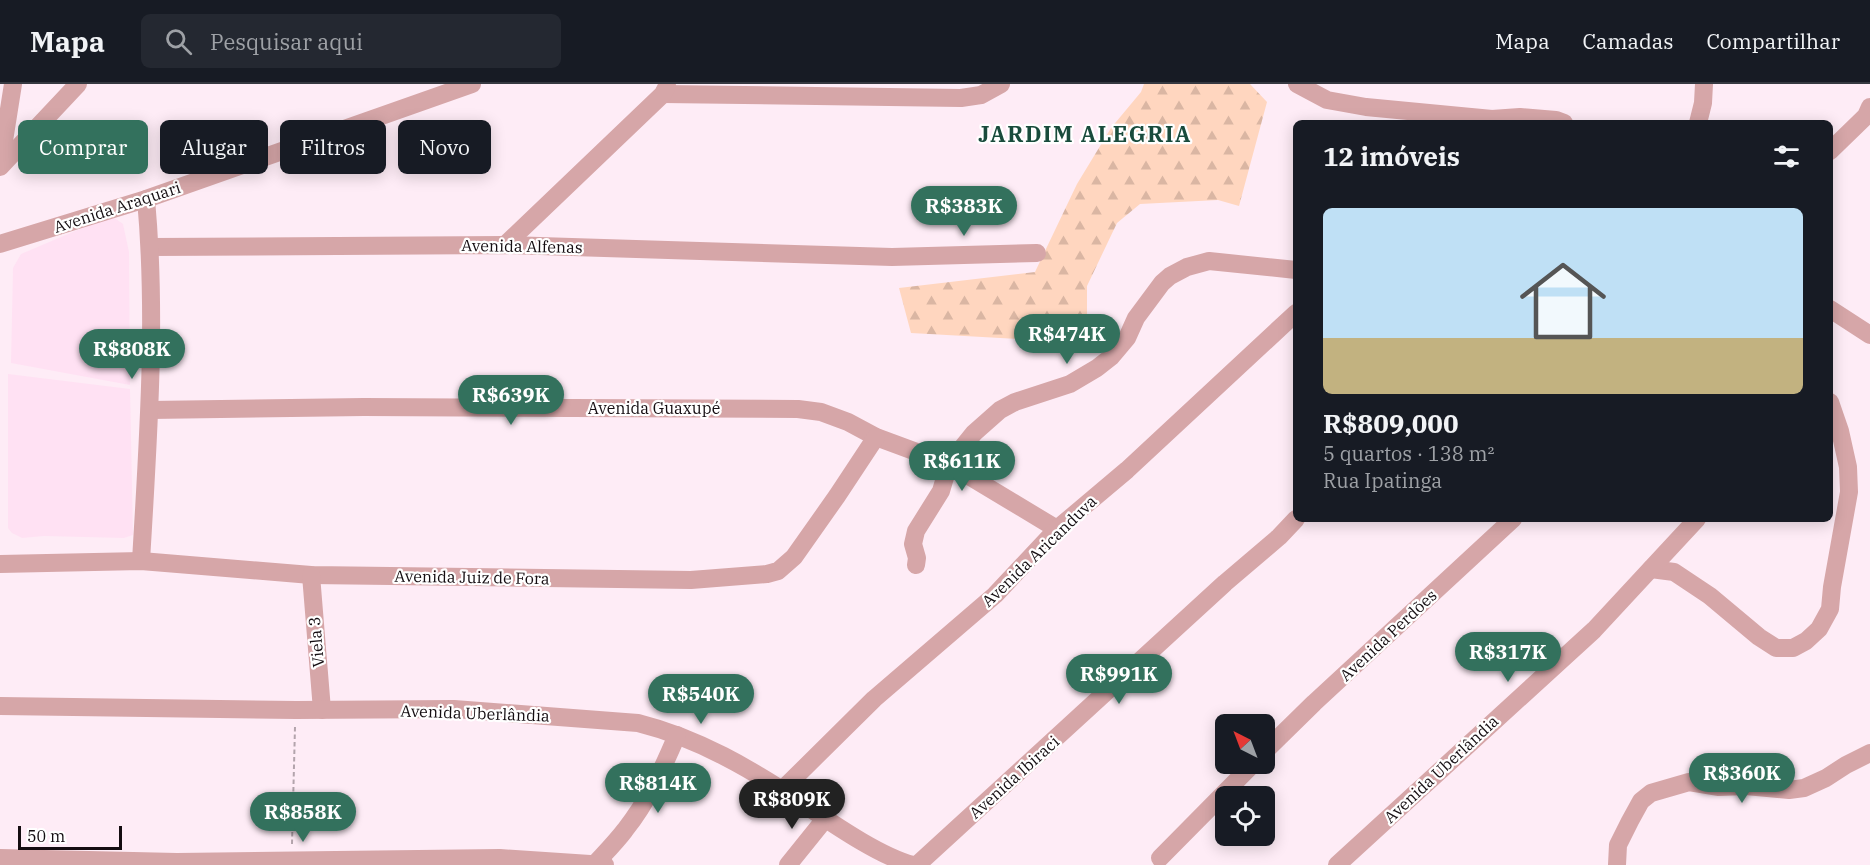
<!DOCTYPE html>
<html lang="pt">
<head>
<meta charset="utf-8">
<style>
  body { margin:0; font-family:"IBM Plex Serif",serif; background:#242831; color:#f1f3f6; height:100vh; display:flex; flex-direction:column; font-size:22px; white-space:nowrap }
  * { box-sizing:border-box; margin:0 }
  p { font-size:20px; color:#9ea1a6 }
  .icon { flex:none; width:33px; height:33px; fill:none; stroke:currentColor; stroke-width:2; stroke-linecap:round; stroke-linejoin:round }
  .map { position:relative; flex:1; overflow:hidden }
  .details { position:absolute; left:1293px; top:36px; width:540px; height:402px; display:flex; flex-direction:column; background:#171b24; border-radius:9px; box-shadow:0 3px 15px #0003 }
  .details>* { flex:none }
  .banner { position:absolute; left:18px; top:36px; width:570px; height:54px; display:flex; gap:12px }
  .needle { width:39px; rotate:318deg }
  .fabs { position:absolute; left:1215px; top:630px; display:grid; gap:12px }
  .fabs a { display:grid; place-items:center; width:60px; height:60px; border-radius:9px; background:#171b24; box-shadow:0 3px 15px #0003; font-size:30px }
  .scale { position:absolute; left:18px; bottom:15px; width:104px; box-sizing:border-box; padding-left:6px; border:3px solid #140d11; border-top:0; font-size:16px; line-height:21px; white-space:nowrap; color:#140d11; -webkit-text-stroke:4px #fff; paint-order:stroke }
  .price { position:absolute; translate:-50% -51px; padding:0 14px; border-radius:21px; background:#33715d; color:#fff; font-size:20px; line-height:39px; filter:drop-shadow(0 2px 3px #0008) }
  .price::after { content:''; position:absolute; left:50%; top:36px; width:18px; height:14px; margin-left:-9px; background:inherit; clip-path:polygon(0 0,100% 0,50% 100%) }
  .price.current { background:#222; color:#fff }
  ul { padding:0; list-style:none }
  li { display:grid; align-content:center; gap:12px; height:318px; padding:0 30px }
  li+li { border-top:2px solid #363941 }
  li span { display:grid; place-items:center; height:186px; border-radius:9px; color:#555 }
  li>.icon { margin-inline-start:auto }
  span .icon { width:108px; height:108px; fill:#fffc; stroke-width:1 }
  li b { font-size:26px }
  h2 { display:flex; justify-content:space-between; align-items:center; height:72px; padding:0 30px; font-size:26px }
  .tag { padding:0 21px; border-radius:9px; background:#171b24; box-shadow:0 3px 15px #0003; font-size:21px; line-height:54px }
  .tag.current { background:#33715d; color:#fff }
  header { display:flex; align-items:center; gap:36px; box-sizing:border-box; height:84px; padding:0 30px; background:#171b24; border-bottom:2px solid #363941 }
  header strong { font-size:28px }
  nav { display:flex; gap:33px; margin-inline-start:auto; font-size:21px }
  .search { width:420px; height:54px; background:#242831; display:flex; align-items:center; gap:15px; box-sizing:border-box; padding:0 21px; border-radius:9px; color:#9ea1a6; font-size:22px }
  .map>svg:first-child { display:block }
  .built { fill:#ffe1f3 }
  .forest { fill:url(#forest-firs) }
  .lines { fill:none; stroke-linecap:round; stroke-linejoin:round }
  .path { stroke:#b3a4ac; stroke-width:2; stroke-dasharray:4.5 3; stroke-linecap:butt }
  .minor { stroke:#d6a6a8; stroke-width:18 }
  .labels { text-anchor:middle; stroke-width:4.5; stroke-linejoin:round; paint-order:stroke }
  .street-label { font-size:16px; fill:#140d11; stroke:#fff }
  .district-label { font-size:22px; font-weight:bold; letter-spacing:1.5px; fill:#194b3c; stroke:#fff }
</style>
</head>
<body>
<header>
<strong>Mapa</strong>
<div class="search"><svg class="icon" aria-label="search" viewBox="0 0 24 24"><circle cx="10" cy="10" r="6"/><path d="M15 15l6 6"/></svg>Pesquisar aqui</div>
<nav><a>Mapa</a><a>Camadas</a><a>Compartilhar</a></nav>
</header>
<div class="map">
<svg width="1870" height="781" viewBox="0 0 1870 781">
  <defs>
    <pattern id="forest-firs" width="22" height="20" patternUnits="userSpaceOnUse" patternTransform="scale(1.5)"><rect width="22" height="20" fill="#ffd6bf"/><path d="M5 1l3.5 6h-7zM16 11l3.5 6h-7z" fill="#dab6a3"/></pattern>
  </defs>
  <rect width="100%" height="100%" fill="#feecf6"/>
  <g class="built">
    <path d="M113,133L123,140L129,168L130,301L11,279L13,184L21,170L94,139Z"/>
    <path d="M8,290L130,305L133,451L124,454L44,452L22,454L12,449L8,444Z"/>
  </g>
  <path class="forest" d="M1144,0H1250L1267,18L1239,122L1218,116L1140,120L1117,139L1087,202V259L911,249L899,204L1035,188L1077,100L1111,44L1141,8Z"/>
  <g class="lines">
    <path class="path" d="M292,760L295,643"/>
    <g class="minor">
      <path d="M1297,0L1327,16L1366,23L1492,35L1520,33L1556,36L1564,39"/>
      <path d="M663,10L961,14L981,11L1001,0"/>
      <path d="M1698,39L1703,19L1704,0"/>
      <path d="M1830,67L1866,32L1870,23"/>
      <path d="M0,82L13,0"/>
      <path d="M0,83L78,0"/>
      <path d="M0,160L146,115L472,0"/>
      <path d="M505,161L663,10L667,2"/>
      <path d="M151,163L505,161L892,173L1037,169"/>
      <path d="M1830,225L1870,251"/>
      <path d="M150,326L364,323L798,325L821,328L848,338L876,353L949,380L1057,445"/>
      <path d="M141,477C148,357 157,235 146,115"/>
      <path d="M0,480L141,477L311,491L691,496L767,490L778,487L794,473L837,412L876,353"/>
      <path d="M916,481L917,474L913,460L916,447L941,407L949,380L974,349L1000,326L1015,318L1070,300L1097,284L1111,273L1127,254L1136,234L1162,199L1170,192L1187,183L1209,177L1296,186"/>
      <path d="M1651,485L1674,488L1710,512L1759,553L1776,564H1793L1806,557L1819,545L1830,525L1832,503L1849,408L1848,383L1840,347L1830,318"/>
      <path d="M311,491L322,626"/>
      <path d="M0,622L296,626L454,625L638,639C698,654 751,685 802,719C832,739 879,772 913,781"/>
      <path d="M1264,668L1314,619L1513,435"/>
      <path d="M782,706L874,615L995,511L1057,445L1127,386L1296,229"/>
      <path d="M0,774L177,778L500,774L605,781"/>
      <path d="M1160,774L1253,680"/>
      <path d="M594,781C605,769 616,758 625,746C648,717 663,684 677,651"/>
      <path d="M788,781L825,735"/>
      <path d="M917,781L1225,499L1279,453L1296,435"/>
      <path d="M1337,781L1594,546L1697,435"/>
      <path d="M1617,781L1618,761L1630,737L1641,717L1651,709L1689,698L1719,703L1746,702L1789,706L1804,704L1826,694L1846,681L1870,669"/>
    </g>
  </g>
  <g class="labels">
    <g class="street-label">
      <text transform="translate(117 123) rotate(-18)" y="6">Avenida Araquari</text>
      <text transform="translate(522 162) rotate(1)" y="6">Avenida Alfenas</text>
      <text x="654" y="330">Avenida Guaxupé</text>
      <text transform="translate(1039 467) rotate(-44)" y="6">Avenida Aricanduva</text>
      <text transform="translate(472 493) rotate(1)" y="6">Avenida Juiz de Fora</text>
      <text transform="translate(1388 551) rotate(-43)" y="6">Avenida Perdões</text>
      <text transform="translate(316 558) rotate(-95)" y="6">Viela 3</text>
      <text transform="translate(475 629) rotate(2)" y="6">Avenida Uberlândia</text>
      <text transform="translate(1441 685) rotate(-43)" y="6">Avenida Uberlândia</text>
      <text transform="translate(1014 693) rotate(-42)" y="6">Avenida Ibiraci</text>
    </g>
    <g class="district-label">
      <text x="1085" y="58">JARDIM ALEGRIA</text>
    </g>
  </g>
</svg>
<div class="fabs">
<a><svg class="needle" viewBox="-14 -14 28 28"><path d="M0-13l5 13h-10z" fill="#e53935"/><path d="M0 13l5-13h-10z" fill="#9ea1a6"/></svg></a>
<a><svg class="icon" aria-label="locate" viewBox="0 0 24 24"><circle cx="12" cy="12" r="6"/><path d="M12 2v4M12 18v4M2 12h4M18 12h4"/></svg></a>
</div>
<div class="scale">50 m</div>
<b class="price" style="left:964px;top:153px">R$383K</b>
<b class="price" style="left:1067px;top:281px">R$474K</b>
<b class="price" style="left:132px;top:296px">R$808K</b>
<b class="price" style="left:511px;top:342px">R$639K</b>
<b class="price" style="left:962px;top:408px">R$611K</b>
<b class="price" style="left:1508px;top:599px">R$317K</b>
<b class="price" style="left:1119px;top:621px">R$991K</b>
<b class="price" style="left:701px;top:641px">R$540K</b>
<b class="price" style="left:1742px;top:720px">R$360K</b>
<b class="price" style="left:658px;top:730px">R$814K</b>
<b class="price current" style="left:792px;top:746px">R$809K</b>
<b class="price" style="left:303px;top:759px">R$858K</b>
<div class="banner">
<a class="tag current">Comprar</a>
<a class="tag">Alugar</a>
<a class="tag">Filtros</a>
<a class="tag">Novo</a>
</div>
<section class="details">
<h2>12 imóveis<svg class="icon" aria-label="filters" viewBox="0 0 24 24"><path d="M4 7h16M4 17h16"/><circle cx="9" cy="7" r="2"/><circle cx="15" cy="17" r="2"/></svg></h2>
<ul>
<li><span style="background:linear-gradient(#bfe0f5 70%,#c2b280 0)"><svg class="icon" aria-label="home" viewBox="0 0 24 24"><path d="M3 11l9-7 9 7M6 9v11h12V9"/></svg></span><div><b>R$809,000</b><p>5 quartos · 138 m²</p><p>Rua Ipatinga</p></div></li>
</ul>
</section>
</div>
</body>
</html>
